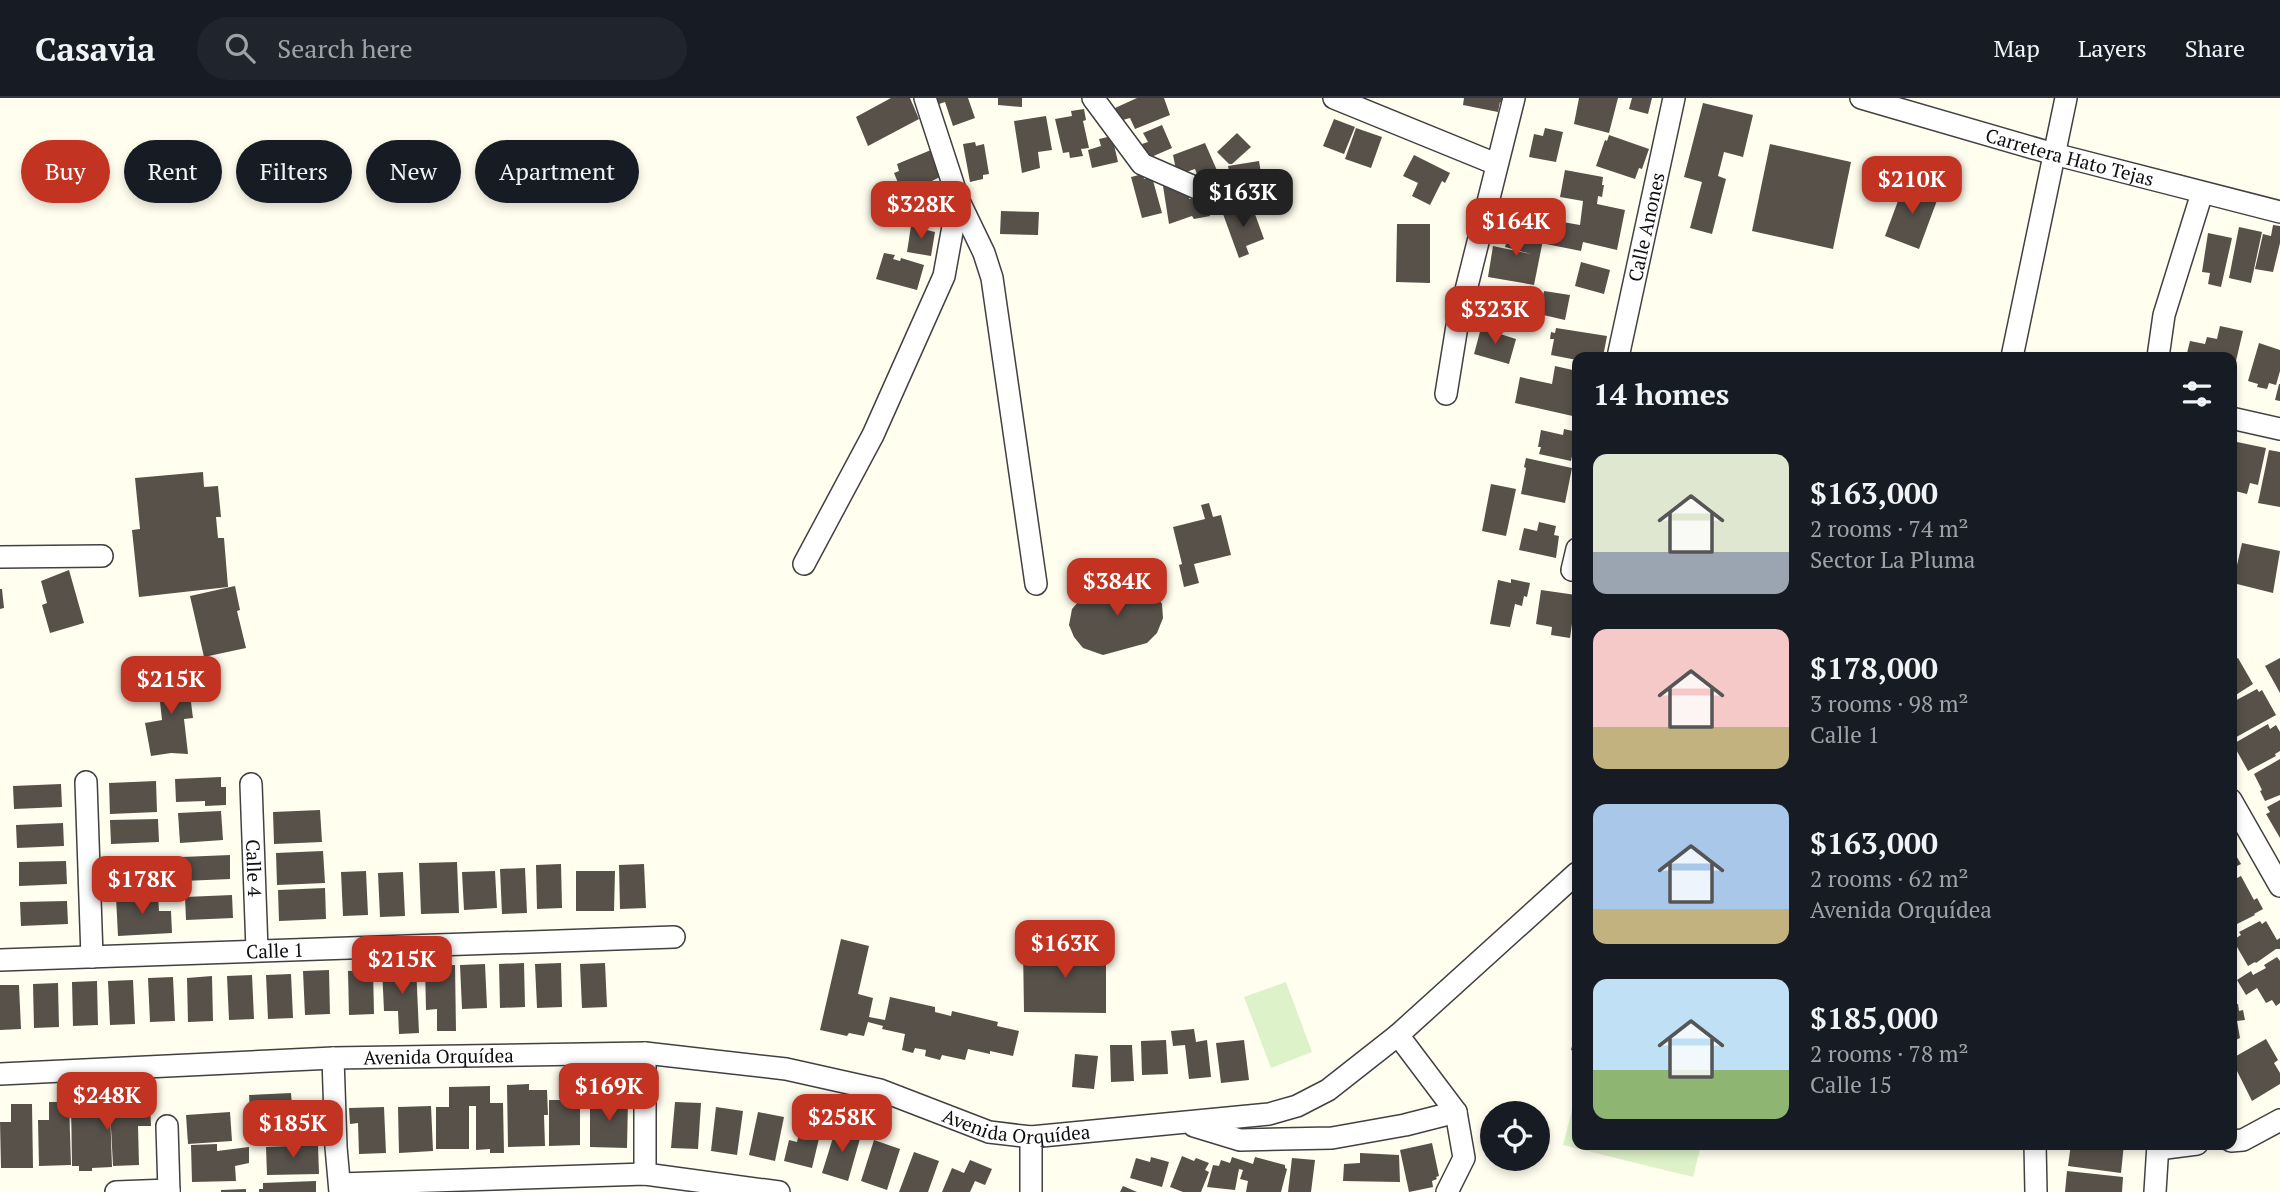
<!DOCTYPE html>
<html lang="en">
<head>
<meta charset="utf-8">
<style>
  body { margin:0; font-family:"PT Serif",serif; background:#20242c; color:#f1f3f6; height:100vh; display:flex; flex-direction:column; font-size:26px; white-space:nowrap }
  * { box-sizing:border-box; margin:0 }
  p { font-size:23px; color:#9ea1a6 }
  .icon { flex:none; width:38px; height:38px; fill:none; stroke:currentColor; stroke-width:2; stroke-linecap:round; stroke-linejoin:round }
  .map { position:relative; flex:1; overflow:hidden }
  .side { position:absolute; left:1572px; top:254px; width:665px; height:798px; display:flex; flex-direction:column; background:#171b24; border-radius:14px; box-shadow:0 4px 10px #0003 }
  .side>* { flex:none }
  .banner { position:absolute; left:21px; top:42px; width:665px; height:63px; display:flex; gap:14px }
  .buttons { position:absolute; left:1480px; top:1003px; display:grid; gap:14px }
  .buttons a { display:grid; place-items:center; width:70px; height:70px; border-radius:50%; background:#171b24; box-shadow:0 4px 10px #0003; font-size:35px }
  .price { position:absolute; translate:-50% -60px; padding:0 16px; border-radius:14px; background:#c33321; color:#fff; font-size:23px; line-height:46px; filter:drop-shadow(0 2px 4px #0008) }
  .price::after { content:''; position:absolute; left:50%; top:42px; width:21px; height:16px; margin-left:-10px; background:inherit; clip-path:polygon(0 0,100% 0,50% 100%) }
  .price.selected { background:#222; color:#fff }
  ul { padding:0; list-style:none }
  li { display:flex; align-items:center; gap:21px; height:175px; padding:0 21px }
  li span { display:grid; place-items:center; flex:none; width:196px; height:140px; border-radius:14px; color:#555 }
  li>.icon { margin-inline-start:auto }
  span .icon { width:84px; height:84px; fill:#fffc; stroke-width:1 }
  li b { font-size:30px }
  h2 { display:flex; justify-content:space-between; align-items:center; height:84px; padding:0 21px; font-size:30px }
  .pill { padding:0 24px; border-radius:32px; background:#171b24; box-shadow:0 4px 10px #0003; font-size:24px; line-height:63px }
  .pill.selected { background:#c33321; color:#fff }
  header { display:flex; align-items:center; gap:42px; box-sizing:border-box; height:98px; padding:0 35px; background:#171b24; border-bottom:2px solid #363941 }
  header strong { font-size:33px }
  nav { display:flex; gap:38px; margin-inline-start:auto; font-size:24px }
  .search { width:490px; height:63px; background:#20242c; display:flex; align-items:center; gap:18px; box-sizing:border-box; padding:0 24px; border-radius:38px; color:#9ea1a6; font-size:26px }
  .map>svg:first-child { display:block }
  .pitch { fill:#ddf2c9 }
  .building { fill:#57514a }
  .lines { fill:none; stroke-linecap:round; stroke-linejoin:round }
  .minor-casing { stroke:#414141; stroke-width:24 }
  .minor { stroke:#fff; stroke-width:21 }
  .labels { text-anchor:middle; stroke-width:7; stroke-linejoin:round; paint-order:stroke }
  .street-label { font-size:19px; fill:#0e0e0e; stroke:#fff }
</style>
</head>
<body>
<header>
<strong>Casavia</strong>
<div class="search"><svg class="icon" aria-label="search" viewBox="0 0 24 24"><circle cx="10" cy="10" r="6"/><path d="M15 15l6 6"/></svg>Search here</div>
<nav><a>Map</a><a>Layers</a><a>Share</a></nav>
</header>
<div class="map">
<svg width="2280" height="1094" viewBox="0 0 2280 1094">
  <rect width="100%" height="100%" fill="#fffeef"/>
  <g class="pitch">
    <path d="M1286,884L1312,954L1271,970L1244,899Z"/>
    <path d="M1577,992V1046L1701,1047L1693,1079L1563,1047Z"/>
  </g>
  <g class="building">
    <path d="M891,0H910L919,21L868,48L856,19Z"/>
    <path d="M937,0H968L975,20L953,28L945,4L939,6Z"/>
    <path d="M998,0H1022V9L998,7Z"/>
    <path d="M1137,0H1164L1170,17L1135,31L1130,20L1119,23L1115,10Z"/>
    <path d="M1464,0H1503L1502,5L1500,4L1498,14L1463,7Z"/>
    <path d="M1579,0H1618L1609,35L1574,26Z"/>
    <path d="M1632,0H1652L1648,16L1629,11Z"/>
    <path d="M1703,5L1753,17L1743,59L1724,54L1718,78L1726,81L1712,136L1690,130L1702,84L1684,79Z"/>
    <path d="M1084,11L1086,22L1083,23L1089,50L1081,51L1083,58L1070,60L1069,54L1063,55L1055,21L1072,18L1071,13Z"/>
    <path d="M1046,18L1052,52L1038,54L1040,70L1022,75L1014,23Z"/>
    <path d="M1334,21L1355,29L1344,56L1323,48Z"/>
    <path d="M1162,27L1172,50L1149,60L1142,46L1148,44L1143,35Z"/>
    <path d="M1356,30L1382,39L1371,70L1345,61Z"/>
    <path d="M1545,30L1563,34L1556,64L1529,59L1534,36L1543,38Z"/>
    <path d="M1237,35L1251,49L1232,66H1229L1217,54Z"/>
    <path d="M1609,37L1649,51L1642,71L1639,70L1635,81L1596,68L1605,42L1607,43Z"/>
    <path d="M1112,38L1118,64L1092,70L1088,52L1101,48L1099,41Z"/>
    <path d="M975,44L976,48L984,46L989,76L983,77V81L970,84L963,46Z"/>
    <path d="M1205,45L1219,77L1200,84L1195,71L1177,77L1173,57Z"/>
    <path d="M1770,46L1851,64L1833,151L1752,133Z"/>
    <path d="M931,52L942,78L903,97L894,75L899,73L897,66Z"/>
    <path d="M1414,57L1450,75L1445,85L1442,83L1430,107L1412,98L1418,85L1403,78Z"/>
    <path d="M1259,63L1264,93L1242,96L1240,88L1232,89L1228,68Z"/>
    <path d="M1565,72L1603,79L1602,87H1604L1602,99L1598,98L1597,106L1625,112L1617,152L1583,144L1581,153L1546,146L1551,122L1580,127L1583,103L1560,99Z"/>
    <path d="M1143,76L1144,81L1152,79L1162,115L1142,120L1131,79Z"/>
    <path d="M1905,84L1939,97L1919,151L1885,138Z"/>
    <path d="M1163,88L1190,98L1189,101L1196,100L1208,107L1210,118L1194,121L1192,118L1169,126Z"/>
    <path d="M1252,108L1264,141L1246,148L1249,156L1239,160L1223,116Z"/>
    <path d="M1001,113L1039,114L1038,137L1000,136Z"/>
    <path d="M1397,126H1430V185L1396,184Z"/>
    <path d="M2273,127L2280,128V145L2273,174L2255,171L2263,136L2271,138Z"/>
    <path d="M911,128L935,134L931,158L907,154Z"/>
    <path d="M2239,129L2262,134L2251,185L2229,180Z"/>
    <path d="M1507,130L1543,142L1534,187L1488,179L1493,148L1531,156L1505,149L1506,146H1503Z"/>
    <path d="M2208,135L2232,140L2221,189L2208,186L2210,175L2202,174Z"/>
    <path d="M884,155L895,157L893,161L900,163L901,160L924,167L917,192L876,181Z"/>
    <path d="M1581,164L1610,172L1604,196L1575,188Z"/>
    <path d="M1496,191L1528,202L1517,234L1485,223Z"/>
    <path d="M1544,193L1570,197L1565,222L1539,216Z"/>
    <path d="M2220,228L2243,233L2232,280L2231,259H2186L2190,243L2205,246L2207,239L2217,241Z"/>
    <path d="M1481,230L1516,241L1509,266L1474,256Z"/>
    <path d="M1556,230L1607,238L1603,259H1577V262L1551,257L1554,241H1550L1551,234L1555,235Z"/>
    <path d="M2259,245L2280,252V273L2276,287L2269,285L2267,291L2257,289L2258,286L2248,283Z"/>
    <path d="M1555,268L1577,273V319L1515,305L1520,279L1552,286Z"/>
    <path d="M2279,286H2280V303L2275,302Z"/>
    <path d="M1564,331L1577,334L1576,353H1573L1571,363L1539,356L1541,349H1538L1541,332L1563,337Z"/>
    <path d="M2237,344L2266,350L2258,387L2250,385L2247,396L2231,392V372Z"/>
    <path d="M2269,352L2280,354V409L2258,405Z"/>
    <path d="M1526,360L1572,370L1565,405L1521,396L1526,370L1524,369Z"/>
    <path d="M203,374L204,389L218,388L221,419H216L218,440H224L228,489L139,499L132,432L140,431L135,380Z"/>
    <path d="M1491,386L1516,391L1506,438L1482,433Z"/>
    <path d="M1209,405L1213,419L1221,417L1231,457L1194,466L1199,485L1184,489L1179,467L1182,466L1173,429L1205,421L1201,407Z"/>
    <path d="M1539,424L1556,428L1554,437L1559,438L1556,460L1519,452L1524,430L1537,433Z"/>
    <path d="M2242,445L2280,453L2273,495L2233,485Z"/>
    <path d="M69,472L84,525L50,535L42,507L47,505L41,483Z"/>
    <path d="M1511,481L1530,485L1527,499L1524,498L1522,508L1515,506L1510,529L1490,526L1498,482L1511,485Z"/>
    <path d="M1135,484L1154,493L1162,506L1163,520L1157,535L1147,545L1103,557L1083,550L1074,539L1069,527L1072,511L1085,496Z"/>
    <path d="M235,488L240,512L237,513L246,550L204,559L190,498Z"/>
    <path d="M0,491H2L4,510L0,511Z"/>
    <path d="M1541,492L1576,497L1570,540L1551,537L1552,529L1536,526Z"/>
    <path d="M2238,560L2253,586L2231,600V563Z"/>
    <path d="M2280,560V595L2265,568Z"/>
    <path d="M187,573L193,620L184,621L188,656L171,655L151,658L145,625L162,622L157,577Z"/>
    <path d="M2257,591L2259,594L2262,592L2276,617L2231,642V605Z"/>
    <path d="M2268,626L2270,631L2276,627L2280,634V653L2275,656L2276,658L2248,673L2233,646Z"/>
    <path d="M2280,661V697L2265,703L2260,693L2262,692L2254,676Z"/>
    <path d="M221,679V689H226V707L205,708V703L176,704L175,681Z"/>
    <path d="M156,683L157,714L110,716L109,685Z"/>
    <path d="M61,686L62,709L14,711L13,688Z"/>
    <path d="M2280,702V740L2266,716L2270,714L2267,709Z"/>
    <path d="M320,712L322,744L274,746L273,714Z"/>
    <path d="M221,713L223,742L180,745L178,715Z"/>
    <path d="M158,721L159,744L111,746L110,722Z"/>
    <path d="M63,725L64,748L17,750L16,727Z"/>
    <path d="M323,753L325,785L277,787L276,755Z"/>
    <path d="M2234,754L2241,766L2231,771V756Z"/>
    <path d="M230,757V781L183,783L182,759Z"/>
    <path d="M160,760V784L113,785L112,762Z"/>
    <path d="M66,763L67,786L19,788V764Z"/>
    <path d="M457,764L459,815L421,816L419,765Z"/>
    <path d="M561,766L562,810L537,811L536,767Z"/>
    <path d="M644,766L646,810L620,811L619,767Z"/>
    <path d="M525,770L527,815L502,816L500,771Z"/>
    <path d="M366,773L368,817L343,818L341,774Z"/>
    <path d="M495,773L497,810L464,812L462,774Z"/>
    <path d="M576,773H615L614,813H576Z"/>
    <path d="M403,774L405,818L380,819L378,775Z"/>
    <path d="M2241,778L2254,802L2257,800L2263,811L2254,816L2255,817L2233,828L2231,783Z"/>
    <path d="M325,790L326,821L279,823L278,792Z"/>
    <path d="M158,797L159,813H171L172,835L118,838L116,799Z"/>
    <path d="M232,797L233,820L186,822L185,799Z"/>
    <path d="M67,803L68,826L21,828L20,804Z"/>
    <path d="M2260,823L2262,826L2266,823L2277,842L2280,840V851H2276L2256,865L2255,864L2248,868L2233,842L2241,837L2239,834Z"/>
    <path d="M841,841L869,848L858,896L873,900L869,919L885,922L890,899L935,909V914L951,918L952,913L998,924L997,928L1019,933L1013,958L990,953V956L968,951L965,962L942,957L940,962L925,958L926,952L915,950L913,955L902,952L905,936L882,931L883,928L868,924L864,938L849,935L847,938L820,932Z"/>
    <path d="M1023,850H1106V915L1024,914Z"/>
    <path d="M2277,859L2280,863V905L2276,908L2272,902L2266,905L2257,890L2246,897L2237,882L2251,873L2253,877L2266,870L2264,867Z"/>
    <path d="M524,865L525,909L500,910L499,866Z"/>
    <path d="M561,865L562,909L537,910L535,866Z"/>
    <path d="M605,865L607,909L582,910L580,866Z"/>
    <path d="M485,866L487,910L462,911L460,867Z"/>
    <path d="M416,867L419,935L399,936L398,913H384L382,869Z"/>
    <path d="M455,867L456,933H437V911L426,912L425,868Z"/>
    <path d="M329,872L330,916L305,917L303,873Z"/>
    <path d="M373,872L374,916L349,917L348,873Z"/>
    <path d="M291,876L293,920L268,921L266,877Z"/>
    <path d="M252,877L254,921L229,922L227,878Z"/>
    <path d="M212,878L213,923L188,924L187,880Z"/>
    <path d="M173,879L175,923L150,924L148,880Z"/>
    <path d="M133,882L135,926L110,927L108,883Z"/>
    <path d="M97,883L98,927L73,928L72,884Z"/>
    <path d="M58,885L59,929L34,930L33,886Z"/>
    <path d="M0,887H19L21,931L0,932Z"/>
    <path d="M2238,906L2239,913L2243,912L2245,922L2237,923L2240,940L2231,944V907Z"/>
    <path d="M1194,931L1196,944L1207,942L1211,979L1189,981L1185,947L1173,948L1171,933Z"/>
    <path d="M1576,933H1577V954L1571,952Z"/>
    <path d="M2266,941L2278,962L2274,965L2280,975V986L2252,1003L2231,961Z"/>
    <path d="M1166,942L1168,976L1142,977L1141,943Z"/>
    <path d="M1244,942L1249,982L1221,985L1216,945Z"/>
    <path d="M1110,947H1132L1134,983L1111,984Z"/>
    <path d="M1075,956L1098,958L1094,991L1072,989Z"/>
    <path d="M529,986V992H547L548,1017H544L545,1048L508,1049L507,987Z"/>
    <path d="M490,988V1005H503L504,1055H490V1051L476,1052V1008H469V1051H436V1009H449V989Z"/>
    <path d="M291,995L292,1008L310,1007L311,1041L252,1043L249,997Z"/>
    <path d="M110,999V1002L150,1001L151,1028H138L139,1067L113,1068L110,1011L112,1069L92,1070V1073H79V1068H72L71,1002Z"/>
    <path d="M590,1001H628L627,1050L590,1049Z"/>
    <path d="M549,1002H580V1047L549,1048Z"/>
    <path d="M49,1004H69L71,1067L39,1068L38,1022H49Z"/>
    <path d="M675,1004L701,1005L698,1051L671,1050Z"/>
    <path d="M11,1006H32L33,1070H1L0,1024H11Z"/>
    <path d="M431,1008L433,1053L399,1055L398,1009Z"/>
    <path d="M384,1009L386,1055L359,1056L358,1025L350,1026L349,1010Z"/>
    <path d="M716,1009L743,1013L737,1057L711,1053Z"/>
    <path d="M230,1014L232,1043L188,1046L186,1017Z"/>
    <path d="M758,1014L784,1019L775,1063L749,1057Z"/>
    <path d="M801,1027L821,1032L812,1070L784,1063L789,1042L797,1044Z"/>
    <path d="M836,1030L861,1037L848,1083L822,1075Z"/>
    <path d="M874,1042L900,1051L887,1092L861,1083Z"/>
    <path d="M1432,1045L1439,1078L1436,1079L1437,1081L1432,1083L1433,1089L1409,1094L1400,1052Z"/>
    <path d="M217,1046V1053L249,1049V1065L235,1068L236,1083L192,1084L191,1047Z"/>
    <path d="M2071,1046H2124L2121,1075L2068,1068Z"/>
    <path d="M318,1047L319,1076L267,1077L266,1049Z"/>
    <path d="M914,1054L939,1063L928,1094H899Z"/>
    <path d="M1360,1055L1399,1057L1400,1084L1343,1083L1344,1066L1360,1065Z"/>
    <path d="M1182,1058L1194,1063L1196,1060L1209,1065L1205,1072L1209,1074L1201,1094H1183L1170,1089Z"/>
    <path d="M1151,1059L1169,1064L1162,1089L1130,1080L1136,1060L1150,1064Z"/>
    <path d="M1232,1059L1253,1066L1255,1059L1285,1067V1070L1287,1071L1281,1094H1246L1248,1083L1240,1081L1243,1072L1239,1071L1235,1092L1207,1089L1213,1067L1219,1068L1221,1062L1230,1065Z"/>
    <path d="M1292,1060L1315,1062L1311,1094H1288Z"/>
    <path d="M970,1062L992,1071L985,1087L975,1083L970,1094H942L952,1070L964,1075Z"/>
    <path d="M2067,1073L2123,1079L2122,1094H2065Z"/>
    <path d="M316,1083V1094H259V1091H263V1085Z"/>
    <path d="M1123,1088L1137,1094H1120Z"/>
    <path d="M246,1091V1094H221V1092Z"/>
  </g>
  <g class="lines">
    <g class="minor-casing">
      <g id="minor">
        <path d="M925,0L958,101L984,155L992,180L1036,486"/>
        <path d="M1093,0L1142,66L1224,102"/>
        <path d="M1334,0L1496,66"/>
        <path id="s1" d="M1861,0L2054,56L2280,114"/>
        <path id="s2" d="M1618,259L1674,0"/>
        <path d="M2012,259L2066,0"/>
        <path d="M2158,259L2164,217L2202,95"/>
        <path d="M1446,296L1457,228L1514,0"/>
        <path d="M2231,320L2280,331"/>
        <path d="M0,459L102,458"/>
        <path d="M804,466L873,337L944,178L958,101"/>
        <path d="M1572,472L1577,451"/>
        <path d="M86,684L92,859"/>
        <path id="s3" d="M251,686L257,852"/>
        <path d="M2231,702L2280,788"/>
        <path id="s4" d="M0,862L674,839"/>
        <path d="M1398,937L1456,1014L1464,1060L1447,1094"/>
        <path d="M333,960L336,1049L340,1094"/>
        <path id="s5" d="M0,976L333,960L645,955L786,971L880,992L989,1034L1031,1039L1269,1016L1297,1008L1328,992L1398,937L1577,775"/>
        <path d="M167,1028L169,1094"/>
        <path d="M1194,1028L1240,1042L1332,1040L1405,1027L1456,1014"/>
        <path d="M1031,1039V1094"/>
        <path d="M2231,1043L2243,1042L2280,1022"/>
        <path d="M2035,1046L2036,1094"/>
        <path d="M2158,1051L2197,1046"/>
        <path d="M645,1076V955"/>
        <path d="M340,1086L645,1076L779,1094"/>
        <path d="M116,1094L169,1092"/>
        <path d="M2155,1094L2158,1046"/>
      </g>
    </g>
    <use href="#minor" class="minor"/>
  </g>
  <g class="labels">
    <g class="street-label">
      <text dy="7" stroke="none"><textPath href="#s1" startOffset="217">Carretera Hato Tejas</textPath></text>
      <text dy="7" stroke="none"><textPath href="#s2" startOffset="133">Calle Anones</textPath></text>
      <text dy="7" stroke="none"><textPath href="#s3" startOffset="84">Calle 4</textPath></text>
      <text dy="7" stroke="none"><textPath href="#s4" startOffset="275">Calle 1</textPath></text>
      <text dy="7" stroke="none"><textPath href="#s5" startOffset="439">Avenida Orquídea</textPath></text>
      <text dy="7" stroke="none"><textPath href="#s5" startOffset="1027">Avenida Orquídea</textPath></text>
    </g>
  </g>
</svg>
<div class="buttons">
<a><svg class="icon" aria-label="locate" viewBox="0 0 24 24"><circle cx="12" cy="12" r="6"/><path d="M12 2v4M12 18v4M2 12h4M18 12h4"/></svg></a>
</div>
<b class="price" style="left:1912px;top:118px">$210K</b>
<b class="price selected" style="left:1243px;top:131px">$163K</b>
<b class="price" style="left:921px;top:143px">$328K</b>
<b class="price" style="left:1516px;top:160px">$164K</b>
<b class="price" style="left:1495px;top:248px">$323K</b>
<b class="price" style="left:1117px;top:520px">$384K</b>
<b class="price" style="left:171px;top:618px">$215K</b>
<b class="price" style="left:142px;top:818px">$178K</b>
<b class="price" style="left:1065px;top:882px">$163K</b>
<b class="price" style="left:402px;top:898px">$215K</b>
<b class="price" style="left:609px;top:1025px">$169K</b>
<b class="price" style="left:107px;top:1034px">$248K</b>
<b class="price" style="left:842px;top:1056px">$258K</b>
<b class="price" style="left:293px;top:1062px">$185K</b>
<div class="banner">
<a class="pill selected">Buy</a>
<a class="pill">Rent</a>
<a class="pill">Filters</a>
<a class="pill">New</a>
<a class="pill">Apartment</a>
</div>
<section class="side">
<h2>14 homes<svg class="icon" aria-label="filters" viewBox="0 0 24 24"><path d="M4 7h16M4 17h16"/><circle cx="9" cy="7" r="2"/><circle cx="15" cy="17" r="2"/></svg></h2>
<ul>
<li><span style="background:linear-gradient(#dfe7d0 70%,#9aa5b1 0)"><svg class="icon" aria-label="home" viewBox="0 0 24 24"><path d="M3 11l9-7 9 7M6 9v11h12V9"/></svg></span><div><b>$163,000</b><p>2 rooms · 74 m²</p><p>Sector La Pluma</p></div></li>
<li><span style="background:linear-gradient(#f6c9c9 70%,#c2b280 0)"><svg class="icon" aria-label="home" viewBox="0 0 24 24"><path d="M3 11l9-7 9 7M6 9v11h12V9"/></svg></span><div><b>$178,000</b><p>3 rooms · 98 m²</p><p>Calle 1</p></div></li>
<li><span style="background:linear-gradient(#a9c7e8 75%,#c2b280 0)"><svg class="icon" aria-label="home" viewBox="0 0 24 24"><path d="M3 11l9-7 9 7M6 9v11h12V9"/></svg></span><div><b>$163,000</b><p>2 rooms · 62 m²</p><p>Avenida Orquídea</p></div></li>
<li><span style="background:linear-gradient(#bfe0f5 65%,#8fb573 0)"><svg class="icon" aria-label="home" viewBox="0 0 24 24"><path d="M3 11l9-7 9 7M6 9v11h12V9"/></svg></span><div><b>$185,000</b><p>2 rooms · 78 m²</p><p>Calle 15</p></div></li>
</ul>
</section>
</div>
</body>
</html>
